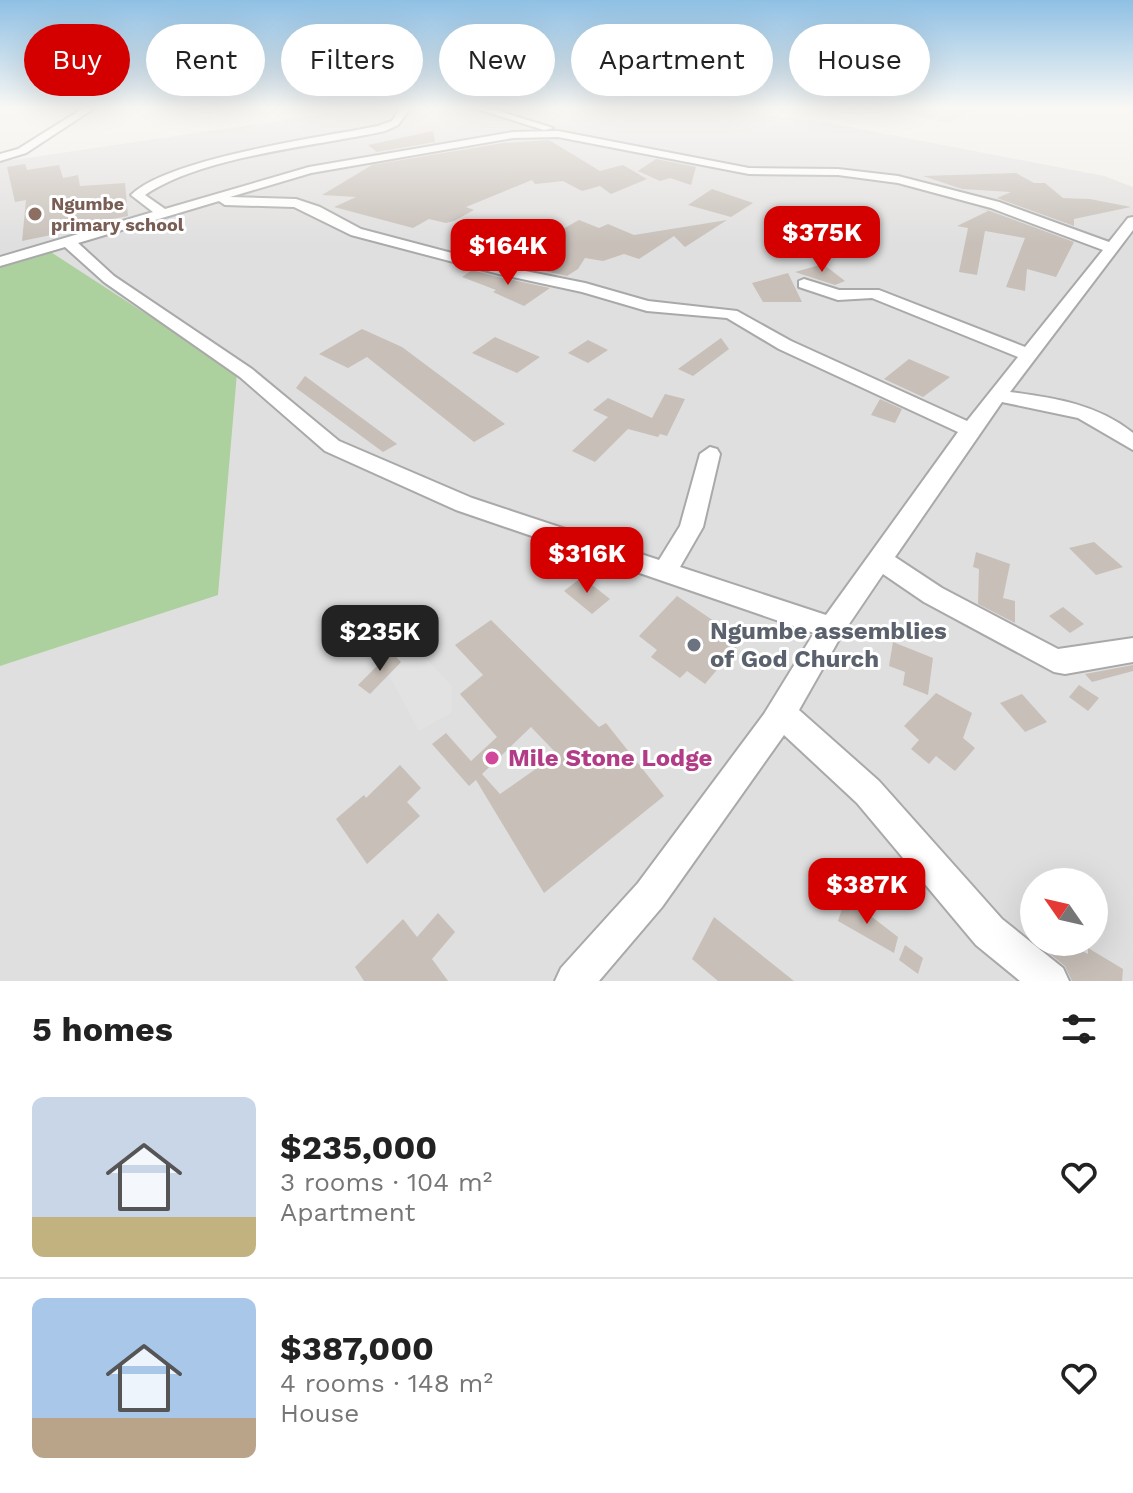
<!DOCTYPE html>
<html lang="en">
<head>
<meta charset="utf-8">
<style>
  body { margin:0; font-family:"Work Sans",sans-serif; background:#f2f2f2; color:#222; height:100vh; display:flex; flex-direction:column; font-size:30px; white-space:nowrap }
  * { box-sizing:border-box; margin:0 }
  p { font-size:26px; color:#767676 }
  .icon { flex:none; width:44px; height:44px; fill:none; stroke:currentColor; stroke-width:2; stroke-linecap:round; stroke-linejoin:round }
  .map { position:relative; height:981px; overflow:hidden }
  .panel { display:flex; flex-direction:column; background:#fff; flex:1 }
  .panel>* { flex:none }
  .guide { position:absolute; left:24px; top:24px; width:1086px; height:72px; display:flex; gap:16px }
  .needle { width:52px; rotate:304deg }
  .controls { position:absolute; left:1020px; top:868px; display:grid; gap:16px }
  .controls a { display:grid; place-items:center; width:88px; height:88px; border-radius:50%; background:#fff; box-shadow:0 8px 32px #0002; font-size:40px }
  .price { position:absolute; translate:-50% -68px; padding:0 18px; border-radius:16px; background:#d40000; color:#fff; font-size:26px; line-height:52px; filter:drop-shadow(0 2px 4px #0008) }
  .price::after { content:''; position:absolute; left:50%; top:48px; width:24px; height:18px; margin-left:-12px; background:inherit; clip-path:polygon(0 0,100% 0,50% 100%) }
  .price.selected { background:#222; color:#fff }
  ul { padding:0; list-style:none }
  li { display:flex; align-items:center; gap:24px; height:200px; padding:0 32px }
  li+li { border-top:2px solid #e0e0e0 }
  li span { display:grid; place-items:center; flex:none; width:224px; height:160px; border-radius:12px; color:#555 }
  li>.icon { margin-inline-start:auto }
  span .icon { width:96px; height:96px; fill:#fffc; stroke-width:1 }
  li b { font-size:34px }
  h2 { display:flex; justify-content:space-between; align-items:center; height:96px; padding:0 32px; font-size:34px }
  .tag { padding:0 28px; border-radius:36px; background:#fff; box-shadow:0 8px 32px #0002; font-size:28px; line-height:72px }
  .tag.selected { background:#d40000; color:#fff }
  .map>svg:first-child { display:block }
  .residential { fill:#e0dfdf; fill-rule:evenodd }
  .forest { fill:#add19e }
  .parking { fill:#e2e2e2 }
  .building { fill:#c7bfb8; fill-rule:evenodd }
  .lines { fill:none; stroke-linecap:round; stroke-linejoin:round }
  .minor-casing { stroke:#a9a9a9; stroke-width:4 }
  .minor { fill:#fff; fill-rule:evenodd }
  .education-dot { fill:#8d6e63; stroke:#fff; stroke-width:3 }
  .worship-dot { fill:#6b7280; stroke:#fff; stroke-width:3 }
  .hotel-dot { fill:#d1479c; stroke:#fff; stroke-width:3 }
  .labels { text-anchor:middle; stroke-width:6; stroke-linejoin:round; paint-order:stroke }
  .far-education-label { font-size:18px; font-weight:bold; fill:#785e54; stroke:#fff; text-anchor:start }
  .near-worship-label { font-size:24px; font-weight:bold; fill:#5b616d; stroke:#fff; text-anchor:start }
  .near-hotel-label { font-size:24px; font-weight:bold; fill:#b23c85; stroke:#fff; text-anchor:start }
</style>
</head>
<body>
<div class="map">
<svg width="1133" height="981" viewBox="0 0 1133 981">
  <rect width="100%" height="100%" fill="#f2efe9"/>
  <g class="residential">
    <path d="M371,107H700L824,122L1104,176L1133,187V981H0V162ZM1034,882H1094V942H1034Z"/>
    <path d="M881,107H981L948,123Z"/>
  </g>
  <path class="forest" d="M40,245L237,373L218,595L0,666V259Z"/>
  <path class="parking" d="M410,641L452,686L451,713L419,731L385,668Z"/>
  <g class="building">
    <path d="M433,131L435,142L377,152L368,145Z"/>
    <path d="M549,140L600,171L623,165L647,179L611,194L600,186L582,191L563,181L535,184L532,180L466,207L474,210L454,221L446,223L429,219L413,228L334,207L356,197L322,195L372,165L503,143Z"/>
    <path d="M656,159L696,167L691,185L670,178L660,181L638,171Z"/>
    <path d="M25,164L27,170L59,165L63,178L78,175L80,186L125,183L128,216L74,226L75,230L22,241L26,200L15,202L7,167Z"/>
    <path d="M1016,173L1034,183H1045L1063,198L1090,199L1131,207L1074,219V226L997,198L1011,192L962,189L923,176Z"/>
    <path d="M712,189L753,203L731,217L688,205Z"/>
    <path d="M978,208L990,211L1074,242L1056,277L1027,269L1025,291L1006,287L1025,238L985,231L977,275L959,272L968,228L957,226L988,211Z"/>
    <path d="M541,220L561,230L579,220L599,228L608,224L634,235L727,220L685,247L674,236L639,259L624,254L603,261L585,258L578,269L567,276L458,251L502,230L517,229Z"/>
    <path d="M823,264L845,281L835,285L795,272Z"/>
    <path d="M472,270L498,277L550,288L524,306L493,292L496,290L462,277Z"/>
    <path d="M788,273L802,302H763L752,283Z"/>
    <path d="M362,329L402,347L505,424L474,442L367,357L348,368L319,354Z"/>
    <path d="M495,337L540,357L517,373L472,353Z"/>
    <path d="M721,338L729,349L693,376L678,369Z"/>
    <path d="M588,340L608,350L588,363L568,353Z"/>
    <path d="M909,359L950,377L923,397L884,379Z"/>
    <path d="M305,376L397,444L383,452L296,388Z"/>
    <path d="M665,394L685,399L667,436L660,434L658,437L628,429L595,462L572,451L608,417L593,410L608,398L652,418Z"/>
    <path d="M880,399L902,409L895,423L871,415Z"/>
    <path d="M1094,542L1123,567L1096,575L1069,548Z"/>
    <path d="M976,552L1010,564L1003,598L1015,601V623L978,604L979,569L973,567Z"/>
    <path d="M582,577L610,599L592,614L564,591Z"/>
    <path d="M677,596L742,640L705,684L687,671L680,678L651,657L657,650L639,636Z"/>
    <path d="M1063,607L1084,624L1070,633L1049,616Z"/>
    <path d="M491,620L599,727L606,723L664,796L544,893L476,780L469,786L432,744L446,733L471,761L497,737L460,694L483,675L455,645ZM531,727L557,754L500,794L482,774Z"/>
    <path d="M893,642L933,658L928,695L903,685L905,672L889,666Z"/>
    <path d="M391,652L401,662L370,694L358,685Z"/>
    <path d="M1133,665V671L1092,682L1085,674Z"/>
    <path d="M1079,685L1099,698L1088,711L1069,697Z"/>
    <path d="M936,693L972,713L963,738L975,748L955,771L936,756L929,764L911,749L919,740L904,726Z"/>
    <path d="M1022,694L1047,722L1025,732L1000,703Z"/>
    <path d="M400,765L421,788L407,802L420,816L367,864L336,819L364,795L366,798Z"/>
    <path d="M846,897L898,937L894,953L838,921Z"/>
    <path d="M438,913L455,932L432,959L448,981H364L355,967L403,919L417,937Z"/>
    <path d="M714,917L794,981H718L692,959Z"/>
    <path d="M1035,942H1064L1088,954V948L1123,969L1122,981H1072L1065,966Z"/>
    <path d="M905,945L923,958L918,974L899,960Z"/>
  </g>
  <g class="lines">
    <g class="minor-casing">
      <g id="minor">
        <path d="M85,107H96L26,153L0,161V154L18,149Z"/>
        <path d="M401,107H411L398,125L385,131C317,146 201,156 145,195L165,209L309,167L513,132L558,131L749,168L838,169L898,176L999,202L1109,242L1128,218L1133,217V230L1010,392C1054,398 1097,404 1133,433V450L1078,418L1002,402L895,557L942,588L1058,649L1133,638V662L1065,674L1054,672L924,602L883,574L841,636L799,710L879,781L1002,919L1063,968L1069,981H1020L976,945L857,803L784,735L662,907L599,981H555L561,968L638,883L764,714L814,633L456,510L325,451L240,377L104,282L65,247L0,266V257L153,212L131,195C168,158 323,137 378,126L392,121ZM558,137L749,174L838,175L898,183L991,208L1103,250L1025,347L879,290H839L804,279L799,281V287L838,300L872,298L1018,357L967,421L791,341L737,311L648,301L585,283L505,267L361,229L320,207L296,199L230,197L311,173L513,138ZM219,201L225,205L294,207L351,235L499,274L582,292L647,311L727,318L779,349L958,432L826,615L680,567L703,527L720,454L717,449L710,447L700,454L680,526L659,560L472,498L339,441L252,369L114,276L78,243Z"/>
        <path d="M471,107H486L553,128L544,130Z"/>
      </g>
    </g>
    <use href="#minor" class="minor"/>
  </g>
  <linearGradient id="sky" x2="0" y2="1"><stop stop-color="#8fc0e4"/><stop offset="0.44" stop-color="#f9f8f5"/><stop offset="1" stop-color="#f9f8f5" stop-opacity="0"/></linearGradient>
  <rect width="1133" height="244" fill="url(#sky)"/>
  <circle class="education-dot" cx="35" cy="214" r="8"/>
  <circle class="worship-dot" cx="694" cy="645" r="8"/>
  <circle class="hotel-dot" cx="492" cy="758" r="8"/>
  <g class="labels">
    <g class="far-education-label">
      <text x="51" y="210">Ngumbe<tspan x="51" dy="21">primary school</tspan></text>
    </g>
    <g class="near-worship-label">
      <text x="710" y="639">Ngumbe assemblies<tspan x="710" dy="28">of God Church</tspan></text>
    </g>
    <g class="near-hotel-label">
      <text x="508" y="766">Mile Stone Lodge</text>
    </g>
  </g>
</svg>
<div class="controls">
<a><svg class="needle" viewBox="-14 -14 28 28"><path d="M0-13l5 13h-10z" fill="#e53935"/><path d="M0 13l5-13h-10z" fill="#767676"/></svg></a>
</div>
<b class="price" style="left:822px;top:274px">$375K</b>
<b class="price" style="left:508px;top:287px">$164K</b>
<b class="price" style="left:587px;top:595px">$316K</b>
<b class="price selected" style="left:380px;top:673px">$235K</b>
<b class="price" style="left:867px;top:926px">$387K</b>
<div class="guide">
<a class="tag selected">Buy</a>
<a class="tag">Rent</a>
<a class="tag">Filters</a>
<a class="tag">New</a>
<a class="tag">Apartment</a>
<a class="tag">House</a>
</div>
</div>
<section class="panel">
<h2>5 homes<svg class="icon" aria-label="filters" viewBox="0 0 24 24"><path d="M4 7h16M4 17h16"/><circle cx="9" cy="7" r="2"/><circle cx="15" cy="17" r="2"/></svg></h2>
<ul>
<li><span style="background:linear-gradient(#c9d6e8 75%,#c2b280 0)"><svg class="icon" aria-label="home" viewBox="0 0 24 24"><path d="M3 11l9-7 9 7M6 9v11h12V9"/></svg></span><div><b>$235,000</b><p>3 rooms · 104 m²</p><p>Apartment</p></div><svg class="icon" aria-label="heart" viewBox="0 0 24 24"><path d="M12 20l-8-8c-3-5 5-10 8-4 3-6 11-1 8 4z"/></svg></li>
<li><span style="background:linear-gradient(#a9c7e8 75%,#b9a48a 0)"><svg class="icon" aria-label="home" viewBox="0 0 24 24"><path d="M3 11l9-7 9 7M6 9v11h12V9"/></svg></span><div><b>$387,000</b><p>4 rooms · 148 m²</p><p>House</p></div><svg class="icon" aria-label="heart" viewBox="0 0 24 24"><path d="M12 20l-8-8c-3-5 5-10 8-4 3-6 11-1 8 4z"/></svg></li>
</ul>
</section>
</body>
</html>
